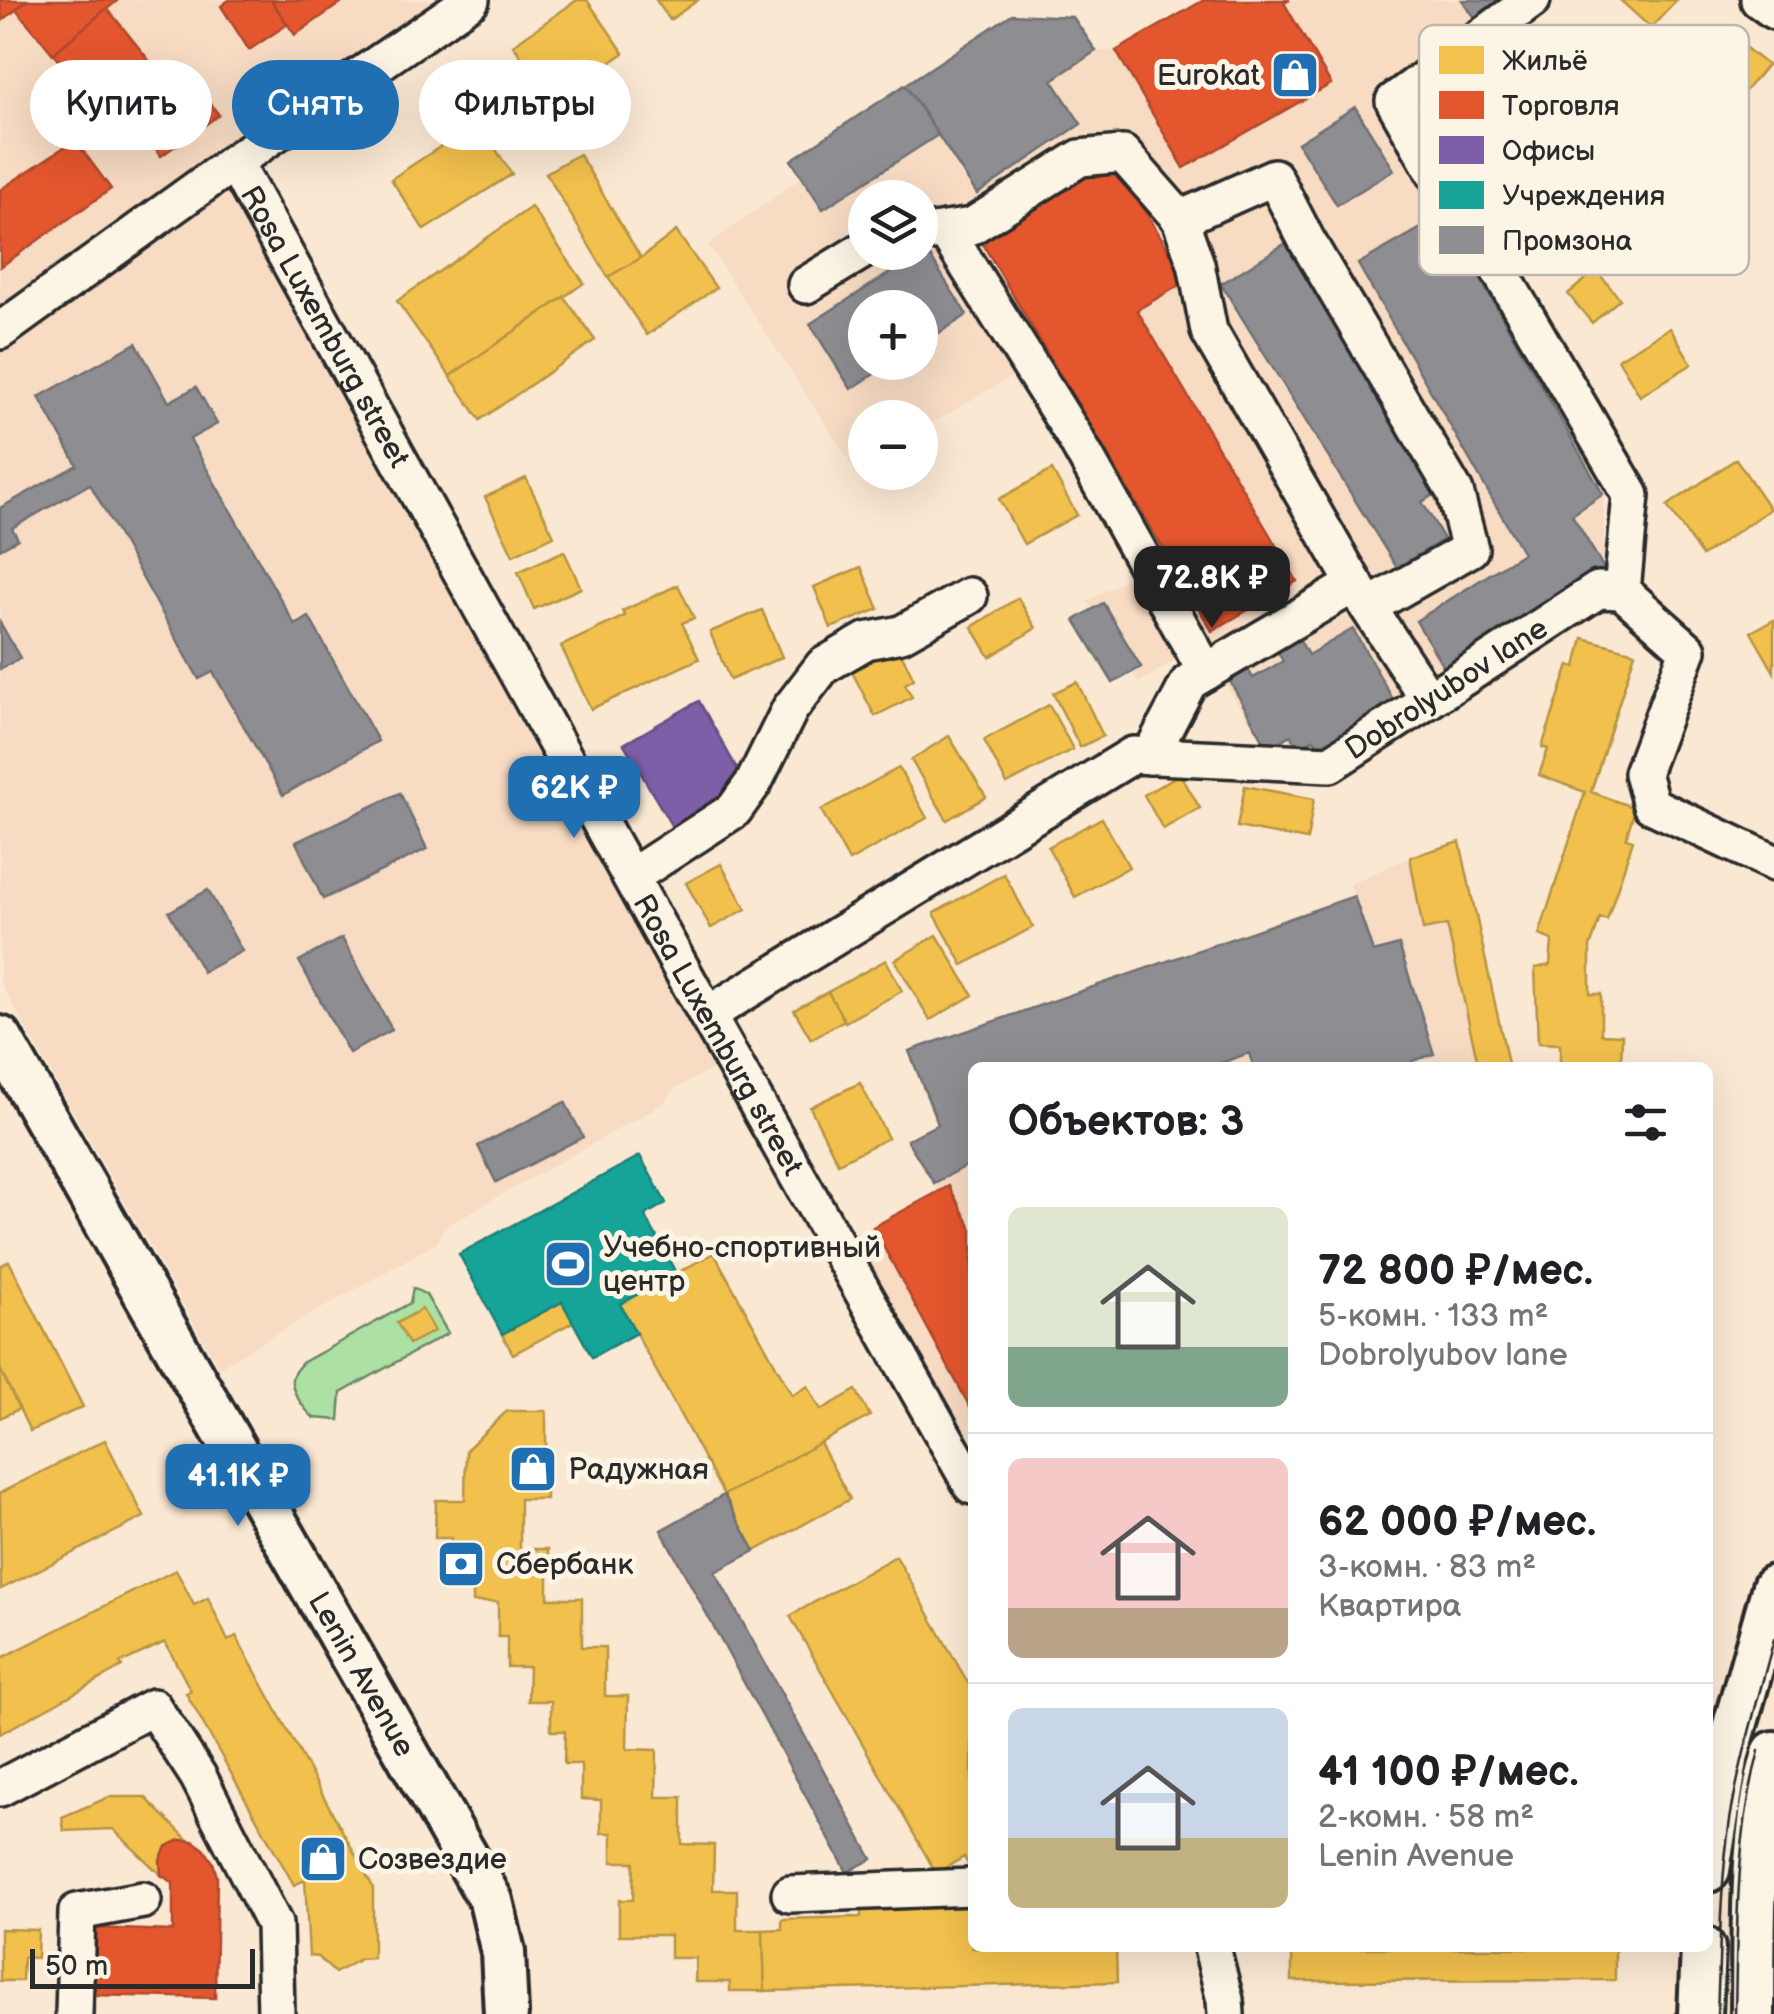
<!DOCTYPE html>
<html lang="ru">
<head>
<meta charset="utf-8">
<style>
  body { margin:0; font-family:"Balsamiq Sans",sans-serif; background:#f6f6f6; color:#202124; height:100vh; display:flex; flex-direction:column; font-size:38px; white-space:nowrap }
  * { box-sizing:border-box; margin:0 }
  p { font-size:32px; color:#757577 }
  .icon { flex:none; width:55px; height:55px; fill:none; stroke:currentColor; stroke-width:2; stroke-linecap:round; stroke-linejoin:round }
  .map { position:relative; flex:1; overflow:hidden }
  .details { position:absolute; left:968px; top:1062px; width:745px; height:890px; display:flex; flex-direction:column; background:#fff; border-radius:15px; box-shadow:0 10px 40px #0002 }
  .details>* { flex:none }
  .hud { position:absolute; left:30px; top:60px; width:788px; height:90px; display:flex; gap:20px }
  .tools { position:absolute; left:848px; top:180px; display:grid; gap:20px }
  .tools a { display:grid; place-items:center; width:90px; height:90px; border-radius:50%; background:#fff; box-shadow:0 10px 40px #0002; font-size:50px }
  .scale { position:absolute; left:30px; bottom:25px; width:225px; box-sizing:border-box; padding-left:10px; border:5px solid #2b2b2b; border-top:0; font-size:28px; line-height:35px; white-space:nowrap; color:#2b2b2b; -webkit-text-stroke:8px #fcf5e5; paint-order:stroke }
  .price { position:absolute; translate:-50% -85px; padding:0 22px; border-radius:20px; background:#1f6fb2; color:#fff; font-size:32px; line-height:65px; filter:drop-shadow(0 2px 5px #0008) }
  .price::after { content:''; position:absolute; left:50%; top:60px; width:30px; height:22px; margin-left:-15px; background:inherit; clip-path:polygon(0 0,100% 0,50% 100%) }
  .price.on { background:#222; color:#fff }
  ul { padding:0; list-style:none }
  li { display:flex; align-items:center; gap:30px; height:250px; padding:0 40px }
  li+li { border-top:2px solid #e0e0e0 }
  li span { display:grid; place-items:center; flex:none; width:280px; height:200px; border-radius:15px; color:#555 }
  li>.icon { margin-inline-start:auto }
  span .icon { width:120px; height:120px; fill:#fffc; stroke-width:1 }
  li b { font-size:42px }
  h2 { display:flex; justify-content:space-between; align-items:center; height:120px; padding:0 40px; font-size:42px }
  .pill { padding:0 35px; border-radius:45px; background:#fff; box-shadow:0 10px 40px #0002; font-size:35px; line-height:90px }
  .pill.on { background:#1f6fb2; color:#fff }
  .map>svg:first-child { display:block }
  .built { fill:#f7dbc3; fill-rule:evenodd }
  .green { fill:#ade1a3; stroke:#6c8667; stroke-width:2.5 }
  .homes { fill:#f2c14e; stroke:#b69444; stroke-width:2.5 }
  .shops { fill:#e4572e; stroke:#ac4a2d; stroke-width:2.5 }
  .offices { fill:#7b5ea7; stroke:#634f82; stroke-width:2.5 }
  .public { fill:#17a398; stroke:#1d7f77; stroke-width:2.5 }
  .industry { fill:#8d8d92; stroke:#707073; stroke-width:2.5 }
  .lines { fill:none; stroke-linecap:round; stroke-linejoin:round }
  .minor-casing { stroke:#2b2b2b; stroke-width:42 }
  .major-casing { stroke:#2b2b2b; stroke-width:50 }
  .minor { stroke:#fcf5e5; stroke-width:35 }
  .major { stroke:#fcf5e5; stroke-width:42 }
  .tram { stroke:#2b2b2b; stroke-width:2.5 }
  .labels { text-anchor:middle; stroke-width:10; stroke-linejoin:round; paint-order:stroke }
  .poi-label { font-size:30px; fill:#2b2b2b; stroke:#fcf5e5; text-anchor:start }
  .street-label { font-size:30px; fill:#2b2b2b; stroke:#fcf5e5 }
  .key { fill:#fcf5e5; stroke:#bdb8ad; stroke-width:2.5 }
  .key-label { font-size:28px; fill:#2b2b2b }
</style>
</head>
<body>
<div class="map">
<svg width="1774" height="2014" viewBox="0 0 1774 2014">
  <rect width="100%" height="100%" fill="#fbe8d3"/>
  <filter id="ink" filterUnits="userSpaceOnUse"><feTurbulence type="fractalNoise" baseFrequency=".01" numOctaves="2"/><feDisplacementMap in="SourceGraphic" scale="20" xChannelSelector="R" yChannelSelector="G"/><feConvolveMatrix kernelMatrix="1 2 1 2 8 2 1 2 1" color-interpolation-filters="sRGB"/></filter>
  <g filter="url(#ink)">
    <g class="built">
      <path d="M0,0H452L0,316Z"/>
      <path d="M1204,0H1508L1375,105L1444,215L1603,494L1605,570L1395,703L1319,747L1268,748L1198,645L1139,683L1087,601L1144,569L1018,373L920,430V418H865V461L854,468L708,245L802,177L791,160L1012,14L1073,17L1096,51H1116ZM865,198H920V252H865ZM865,308H920V362H865Z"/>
      <path d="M224,185L718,1066L673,1090L663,1104L444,1227L438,1242L219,1367L0,983V349Z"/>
      <path d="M1460,842L1509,1067L972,1068V1450L853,1237L938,1192L907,1140L938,1124L909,1051L1354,896L1350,884L1410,857Z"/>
    </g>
    <path class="green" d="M413,1288L426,1295L448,1333L341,1393L339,1420L314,1418C305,1410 290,1391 292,1378C293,1372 299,1367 302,1363L410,1303Z"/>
    <g class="homes">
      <path d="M577,0H587L624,53L553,102L513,45Z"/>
      <path d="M656,0H698L670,20Z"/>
      <path d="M1620,0H1677L1651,28Z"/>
      <path d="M1529,28L1585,115L1533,148L1515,119L1456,157L1418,97Z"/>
      <path d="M1726,32L1767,65L1741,96L1701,63Z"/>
      <path d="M478,122L512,174L424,230L391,179Z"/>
      <path d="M579,154L641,258L608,277L546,173Z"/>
      <path d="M531,207L584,283L450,376L397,301Z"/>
      <path d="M676,231L716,288L647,335L608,277L641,258Z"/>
      <path d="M1596,270L1620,299L1592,323L1568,294Z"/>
      <path d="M564,297L595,340L480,420L450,376Z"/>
      <path d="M1670,328L1692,364L1640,396L1618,359Z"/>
      <path d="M1736,459L1770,509L1702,556L1667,506Z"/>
      <path d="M1052,470L1077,515L1024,544L999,499Z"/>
      <path d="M526,478L554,536L513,555L485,497Z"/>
      <path d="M564,551L581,588L534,609L518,572Z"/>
      <path d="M861,567L879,609L831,628L814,587Z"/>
      <path d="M678,585L694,618L682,623L699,659L591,709L561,646L625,616L622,611Z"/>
      <path d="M1018,598L1036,628L990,657L972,627Z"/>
      <path d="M762,610L782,657L730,680L710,632Z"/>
      <path d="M1774,620V672L1751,632Z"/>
      <path d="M1583,638L1635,652L1591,792L1635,808L1626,838L1633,840L1607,920L1600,918L1590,947V994H1601V1034L1622,1035L1621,1068H1560V1044L1538,1043L1535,968L1550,965L1552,940L1539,935L1585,792L1539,775L1548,749L1542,747L1569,665L1576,667Z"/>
      <path d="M885,650L889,657L900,651L914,679L905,684L912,697L875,716L850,668Z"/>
      <path d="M1077,682L1103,736L1080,747L1053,693Z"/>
      <path d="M1049,705L1073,749L1007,784L984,740Z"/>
      <path d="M949,736L986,797L947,820L911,760Z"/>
      <path d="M899,768L927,818L849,861L821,810Z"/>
      <path d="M1180,774L1200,808L1163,829L1144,795Z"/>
      <path d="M1245,786L1314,799L1307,840L1237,827Z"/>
      <path d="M1102,818L1129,867L1075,897L1048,847Z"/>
      <path d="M1460,842L1509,1068H1479L1447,925L1423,930L1410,857Z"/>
      <path d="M721,864L746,909L711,928L686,883Z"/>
      <path d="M1004,874L1033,927L963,965L934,913Z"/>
      <path d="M937,935L973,995L930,1020L895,960Z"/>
      <path d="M886,960L902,991L845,1022L828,992Z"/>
      <path d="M828,992L844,1020L811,1039L794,1010Z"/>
      <path d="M860,1083L888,1138L838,1163L810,1107Z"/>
      <path d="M714,1253L792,1395L808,1386L821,1410L856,1390L870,1416L724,1495L620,1304Z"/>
      <path d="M9,1261L83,1407L30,1431L0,1369V1266Z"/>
      <path d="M562,1302L573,1322L513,1354L502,1334Z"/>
      <path d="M422,1309L434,1331L409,1344L397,1323Z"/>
      <path d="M0,1369L19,1409L0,1418Z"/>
      <path d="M507,1411H546V1499H520V1549H548V1598H582V1647H605V1696H628L627,1749L657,1750L656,1797H682V1844L714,1845L713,1890H737V1930H763L765,1991H730V1982H695L696,1958H670V1935H619V1900H633L634,1862H612V1833H601V1800L581,1799V1764H564L565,1731H551V1701H528L529,1667H507V1637H498V1602H473V1570L450,1569L451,1538H435L436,1500H465L466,1450Z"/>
      <path d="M105,1440L144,1517L1,1589L0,1493Z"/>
      <path d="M820,1443L850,1499L755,1551L724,1495Z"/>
      <path d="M896,1556L972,1690V1872L964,1857L936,1873L790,1616Z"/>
      <path d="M176,1570L194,1605L208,1598L228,1641L236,1636L373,1887V1958L360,1959L335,1973L318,1957L309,1956L305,1880L294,1885L186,1693L191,1691L165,1642L120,1663L122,1667L0,1734V1659Z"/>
      <path d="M109,1797H145L188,1840H180L166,1847L160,1860L161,1875L113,1829L64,1831L62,1817Z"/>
      <path d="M972,1907V1948H1116L1117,1982L765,1991L763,1930L782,1929V1919L861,1917V1909Z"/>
      <path d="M0,1929L38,1930L37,1958L23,1957L22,1981H0Z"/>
      <path d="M1292,1948H1615V1980L1292,1981Z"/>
    </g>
    <g class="shops">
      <path d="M0,0H28L2,21Z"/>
      <path d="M28,0H116L117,1L53,54L16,9Z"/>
      <path d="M229,0H271L288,24L249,50L221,6Z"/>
      <path d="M271,0H345L295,35Z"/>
      <path d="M1204,0H1290L1284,3L1331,84L1184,168L1116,51Z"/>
      <path d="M107,8L168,84L111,127L53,54Z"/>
      <path d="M203,94L219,115L161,156L146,135Z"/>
      <path d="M75,140L111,189L0,267V190Z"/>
      <path d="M1113,157L1187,281L1137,310L1297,581L1212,631L978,236Z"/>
      <path d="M949,1186L972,1229V1411L873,1227Z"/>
      <path d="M180,1840L193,1841L204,1849L213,1862L217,1877L215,1998L91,1995L92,1928L173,1931V1883L161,1875L160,1860L166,1847Z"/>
    </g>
    <path class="offices" d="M699,701L744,781L675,832L624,744Z"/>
    <path class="public" d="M640,1156L666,1203L645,1215L676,1273L620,1304L636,1333L592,1357L562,1302L502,1334L459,1254Z"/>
    <g class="industry">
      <path d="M1462,0H1508L1478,22Z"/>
      <path d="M1012,14L1073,17L1096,51L1052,80L1081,124L977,194L905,85Z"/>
      <path d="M905,85L938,135L823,209L791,160Z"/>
      <path d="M1355,107L1394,170L1337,205L1298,143Z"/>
      <path d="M1444,215L1603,494L1572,515L1605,570L1448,674L1416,621L1523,553L1358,264Z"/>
      <path d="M1286,243L1440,491L1422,502L1444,539L1397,568L1221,284Z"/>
      <path d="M926,250L967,315L920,345V308H865V362H893L851,389L810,324Z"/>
      <path d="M136,343L169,402L196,387L217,424L190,439L295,625L309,617L378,741L283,795L213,672L199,679L90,484L12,528L18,539L0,549V508L77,465L39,397Z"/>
      <path d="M1103,603L1141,667L1113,683L1075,620Z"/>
      <path d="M0,622L20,658L0,669Z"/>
      <path d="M1353,629L1395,703L1319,747L1314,739L1298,748L1291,735L1268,748L1228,678L1247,668L1253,678L1283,661L1274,646L1296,633L1308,655Z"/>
      <path d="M400,793L427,849L323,899L296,842Z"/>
      <path d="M208,890L242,951L203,972L169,912Z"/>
      <path d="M1354,896L1373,952L1399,945L1434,1054L1412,1061L1415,1068H1254L1249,1053L1207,1068H972V1163L934,1183L907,1140L938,1124L909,1051Z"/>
      <path d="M342,938L392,1030L349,1053L299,961Z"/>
      <path d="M565,1102L583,1137L496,1182L478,1146Z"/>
      <path d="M724,1495L755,1551L715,1572L872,1859L847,1872L661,1530Z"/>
    </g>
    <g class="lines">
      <g class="minor-casing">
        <g id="minor">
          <path d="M1532,0L1394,101L1439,180L1462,207L1631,495L1622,591"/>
          <path d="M1759,0L1774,11"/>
          <path id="s1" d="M234,162L707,1015L972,1486"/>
          <path d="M945,230L1074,436L1206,672"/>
          <path d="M920,234L972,226L1080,158L1123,154L1180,219"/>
          <path d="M806,285L865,249"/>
          <path d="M0,331L234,162L471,0"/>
          <path d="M1368,607L1209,331L1196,264L1180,219L1274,177L1307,241L1455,492L1470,549L1368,607L1429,700"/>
          <path d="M1150,756L1189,682L1355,584"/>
          <path d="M631,877L734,810L754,782L790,709L823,666L866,641L901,634L969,596"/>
          <path id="s2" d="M707,1015L1133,755L1330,764L1598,590L1622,591L1688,650L1642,773L1651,805L1774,863"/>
          <path d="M0,1788L153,1707L198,1776L274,1924L276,2014"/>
          <path d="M790,1894L972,1887"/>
          <path d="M1212,1948L1225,2000L1226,2014"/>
          <path d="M74,2014L77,1912L143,1900"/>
        </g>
      </g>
      <g class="major-casing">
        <g id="major">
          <path id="s3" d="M0,1038L491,1901L503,1952L506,2014"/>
          <path d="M1708,1870L1727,1754L1774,1587"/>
          <path d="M1700,2014L1703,1948"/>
          <path d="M1753,2014C1754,1928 1750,1836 1774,1753"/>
        </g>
      </g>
      <use href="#minor" class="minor"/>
      <use href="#major" class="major"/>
      <g class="tram">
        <path d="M1717,2014C1720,1949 1720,1885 1730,1820C1740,1759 1758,1699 1774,1639"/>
        <path d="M1735,2014C1737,1926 1736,1836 1759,1751"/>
      </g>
    </g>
  </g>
  <defs>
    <g id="shop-square" transform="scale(2.5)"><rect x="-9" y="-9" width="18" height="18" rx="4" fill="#1f6fb2" stroke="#fcf5e5"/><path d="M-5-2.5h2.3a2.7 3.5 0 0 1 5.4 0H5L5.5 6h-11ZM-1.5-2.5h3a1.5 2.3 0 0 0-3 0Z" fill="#fff"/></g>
    <g id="stadium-square" transform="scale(2.5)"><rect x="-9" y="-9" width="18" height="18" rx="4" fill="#1f6fb2" stroke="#fcf5e5"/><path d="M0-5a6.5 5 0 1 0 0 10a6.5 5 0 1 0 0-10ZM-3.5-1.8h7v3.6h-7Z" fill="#fff"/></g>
    <g id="bank-square" transform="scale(2.5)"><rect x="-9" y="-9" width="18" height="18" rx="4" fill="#1f6fb2" stroke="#fcf5e5"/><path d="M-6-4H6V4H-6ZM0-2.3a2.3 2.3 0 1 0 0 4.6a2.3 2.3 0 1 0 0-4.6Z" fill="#fff"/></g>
  </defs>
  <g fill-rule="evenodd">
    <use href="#shop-square" x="1295" y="75"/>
    <use href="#stadium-square" x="568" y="1264"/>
    <use href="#shop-square" x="533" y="1469"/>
    <use href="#bank-square" x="461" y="1564"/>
    <use href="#shop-square" x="323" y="1859"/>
  </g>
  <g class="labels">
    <g class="poi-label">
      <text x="1260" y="85" text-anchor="end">Eurokat</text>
      <text x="603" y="1257">Учебно-спортивный<tspan x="603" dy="34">центр</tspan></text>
      <text x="568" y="1479">Радужная</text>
      <text x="496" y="1574">Сбербанк</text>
      <text x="358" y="1869">Созвездие</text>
    </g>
    <g class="street-label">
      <text dy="10" stroke="none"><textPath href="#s1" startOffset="188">Rosa Luxemburg street</textPath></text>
      <text dy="10" stroke="none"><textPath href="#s2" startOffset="835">Dobrolyubov lane</textPath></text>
      <text dy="10" stroke="none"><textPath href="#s1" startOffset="998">Rosa Luxemburg street</textPath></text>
      <text dy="10" stroke="none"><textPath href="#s3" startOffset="732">Lenin Avenue</textPath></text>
    </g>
  </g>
  <rect x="1419" y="25" width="330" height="250" rx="15" class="key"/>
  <rect x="1439" y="46" width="45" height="28" fill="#f2c14e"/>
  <rect x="1439" y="91" width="45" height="28" fill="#e4572e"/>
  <rect x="1439" y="136" width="45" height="28" fill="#7b5ea7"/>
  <rect x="1439" y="181" width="45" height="28" fill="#17a398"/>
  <rect x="1439" y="226" width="45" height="28" fill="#8d8d92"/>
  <g class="key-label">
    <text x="1502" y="70">Жильё</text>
    <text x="1502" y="115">Торговля</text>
    <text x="1502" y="160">Офисы</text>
    <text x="1502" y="205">Учреждения</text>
    <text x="1502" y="250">Промзона</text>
  </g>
</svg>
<div class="tools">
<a><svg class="icon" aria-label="layers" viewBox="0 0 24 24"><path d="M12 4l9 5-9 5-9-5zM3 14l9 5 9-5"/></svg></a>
<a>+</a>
<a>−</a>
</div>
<div class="scale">50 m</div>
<b class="price on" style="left:1212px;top:631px">72.8K ₽</b>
<b class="price" style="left:574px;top:841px">62K ₽</b>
<b class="price" style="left:238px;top:1529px">41.1K ₽</b>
<div class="hud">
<a class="pill">Купить</a>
<a class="pill on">Снять</a>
<a class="pill">Фильтры</a>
</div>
<section class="details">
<h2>Объектов: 3<svg class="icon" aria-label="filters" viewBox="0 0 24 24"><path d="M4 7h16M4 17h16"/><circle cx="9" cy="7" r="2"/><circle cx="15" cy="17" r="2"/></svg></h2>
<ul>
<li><span style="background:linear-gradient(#dfe7d0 70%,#7fa58c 0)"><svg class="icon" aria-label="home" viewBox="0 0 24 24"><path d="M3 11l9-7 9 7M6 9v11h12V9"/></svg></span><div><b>72 800 ₽/мес.</b><p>5-комн. · 133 m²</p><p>Dobrolyubov lane</p></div></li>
<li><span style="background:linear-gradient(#f6c9c9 75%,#b9a48a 0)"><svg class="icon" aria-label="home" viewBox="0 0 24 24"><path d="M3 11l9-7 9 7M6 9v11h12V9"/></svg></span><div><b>62 000 ₽/мес.</b><p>3-комн. · 83 m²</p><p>Квартира</p></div></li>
<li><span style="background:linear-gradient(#c9d6e8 65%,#c2b280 0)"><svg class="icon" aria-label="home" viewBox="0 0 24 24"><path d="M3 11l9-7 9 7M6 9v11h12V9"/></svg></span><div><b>41 100 ₽/мес.</b><p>2-комн. · 58 m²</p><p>Lenin Avenue</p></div></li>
</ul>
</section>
</div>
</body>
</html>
